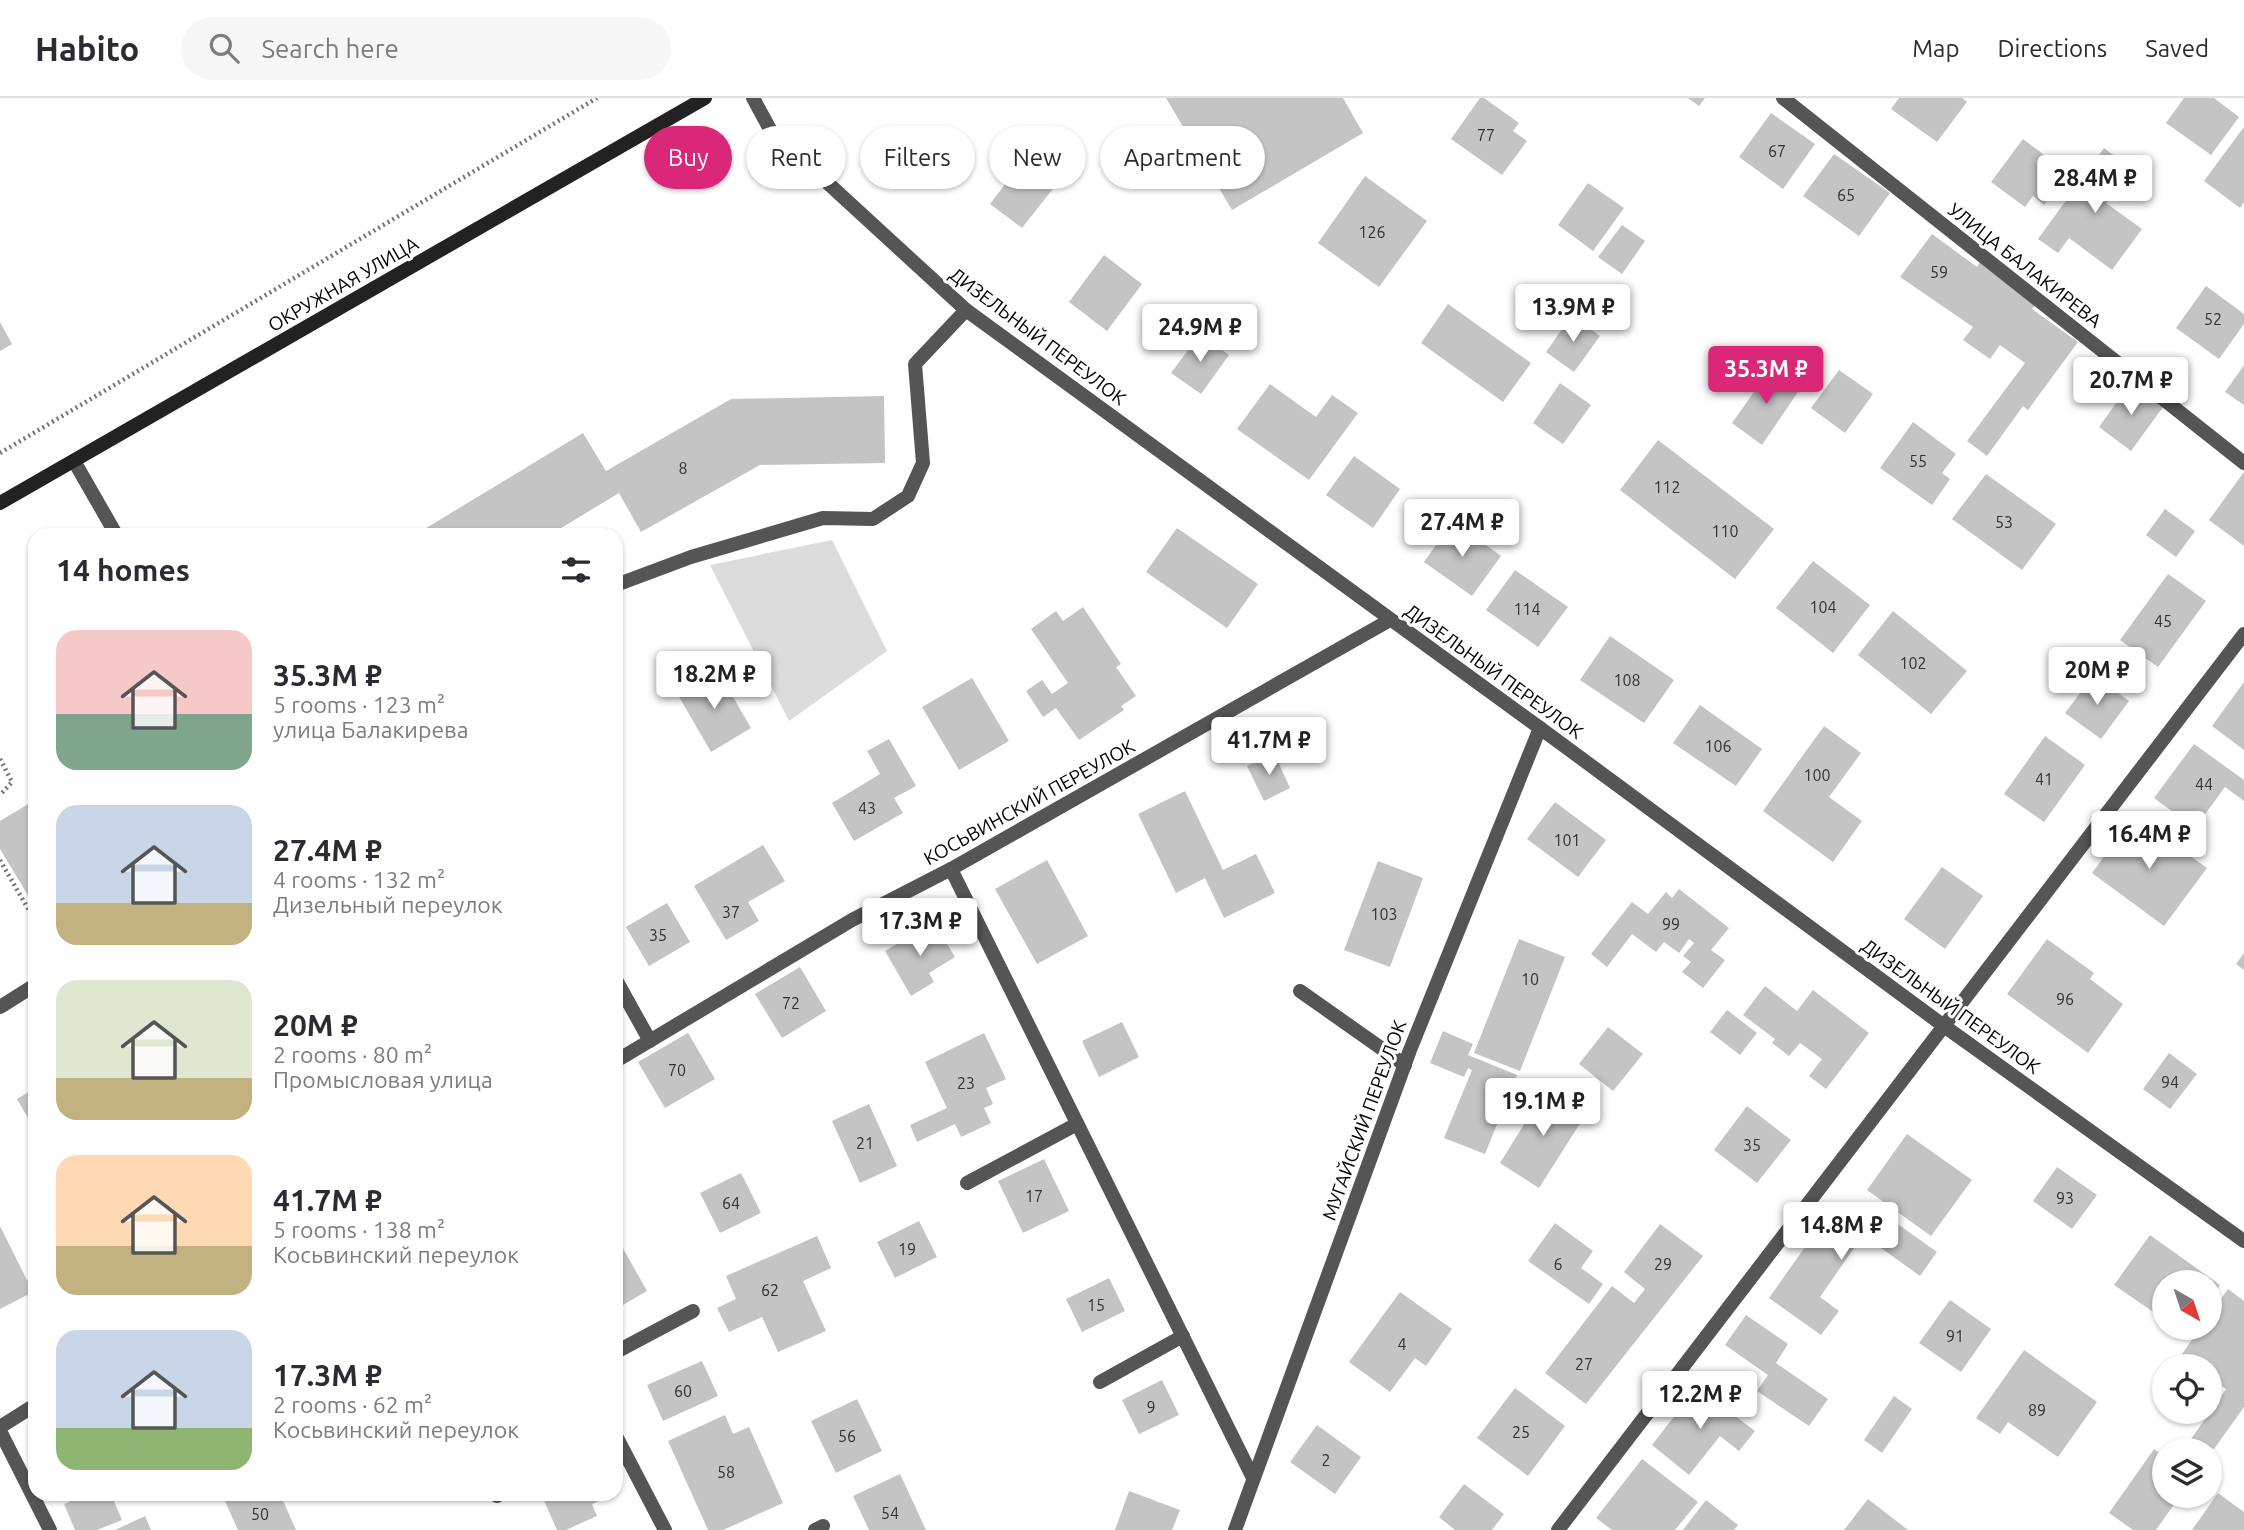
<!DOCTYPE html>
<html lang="en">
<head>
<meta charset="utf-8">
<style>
  body { margin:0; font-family:Ubuntu,sans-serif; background:#f7f7f7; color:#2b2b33; height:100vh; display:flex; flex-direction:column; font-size:26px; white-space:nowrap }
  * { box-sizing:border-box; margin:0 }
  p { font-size:23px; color:#7c7c81 }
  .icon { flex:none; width:38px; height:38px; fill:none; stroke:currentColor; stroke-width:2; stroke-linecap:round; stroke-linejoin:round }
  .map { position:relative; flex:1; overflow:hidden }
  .details { position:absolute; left:28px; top:430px; width:595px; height:973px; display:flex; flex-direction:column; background:#fff; border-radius:21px; box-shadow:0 2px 5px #0004 }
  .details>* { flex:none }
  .hud { position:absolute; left:644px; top:28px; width:665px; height:63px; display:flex; gap:14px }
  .needle { width:46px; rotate:141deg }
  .fabs { position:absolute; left:2152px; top:1172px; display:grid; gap:14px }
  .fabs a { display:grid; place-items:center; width:70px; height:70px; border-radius:50%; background:#fff; box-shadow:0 2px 5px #0004; font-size:35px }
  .price { position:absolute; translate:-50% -60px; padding:0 16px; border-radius:7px; background:#fff; color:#222; font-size:23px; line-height:46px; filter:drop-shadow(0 2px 4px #0008) }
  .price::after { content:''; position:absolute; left:50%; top:42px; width:21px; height:16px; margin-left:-10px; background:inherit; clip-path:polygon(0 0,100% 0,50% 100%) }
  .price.current { background:#db2777; color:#fff }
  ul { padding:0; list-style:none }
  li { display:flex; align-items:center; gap:21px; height:175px; padding:0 28px }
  li span { display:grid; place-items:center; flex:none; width:196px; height:140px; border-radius:21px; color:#555 }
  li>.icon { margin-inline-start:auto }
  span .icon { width:84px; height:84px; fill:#fffc; stroke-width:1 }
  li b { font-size:30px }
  h2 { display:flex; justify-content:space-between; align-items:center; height:84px; padding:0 28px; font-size:30px }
  .chip { padding:0 24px; border-radius:32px; background:#fff; box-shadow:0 2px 5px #0004; font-size:24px; line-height:63px }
  .chip.current { background:#db2777; color:#fff }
  header { display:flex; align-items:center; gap:42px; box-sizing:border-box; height:98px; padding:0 35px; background:#fff; border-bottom:2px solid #e1e1e2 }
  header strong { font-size:33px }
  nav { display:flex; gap:38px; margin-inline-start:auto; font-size:24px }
  .search { width:490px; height:63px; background:#f7f7f7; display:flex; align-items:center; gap:18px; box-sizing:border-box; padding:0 24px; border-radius:38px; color:#7c7c81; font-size:26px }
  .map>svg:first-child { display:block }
  .green { fill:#dcdcdc }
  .building { fill:#c4c4c4 }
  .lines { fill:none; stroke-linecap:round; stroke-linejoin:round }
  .path { stroke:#777; stroke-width:4.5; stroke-dasharray:2 3.5; stroke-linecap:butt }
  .service { stroke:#555; stroke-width:14 }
  .minor { stroke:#555; stroke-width:14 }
  .secondary { stroke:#222; stroke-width:14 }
  .labels { text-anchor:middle; stroke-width:6; stroke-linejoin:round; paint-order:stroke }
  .number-label { font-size:16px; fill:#313131 }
  .street-label { font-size:19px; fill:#000; stroke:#fff }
</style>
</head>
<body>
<header>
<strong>Habito</strong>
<div class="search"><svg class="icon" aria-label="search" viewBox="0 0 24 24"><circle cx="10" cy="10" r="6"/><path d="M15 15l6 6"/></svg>Search here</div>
<nav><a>Map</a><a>Directions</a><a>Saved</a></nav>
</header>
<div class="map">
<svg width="2244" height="1432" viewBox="0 0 2244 1432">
  <rect width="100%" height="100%" fill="#fff"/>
  <path class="green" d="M832,442L887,553L789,623L710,467Z"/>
  <g class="building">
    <path d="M1166,0H1343L1363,35L1232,112Z"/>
    <path d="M1480,0H1484L1519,25L1513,33L1527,43L1502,77L1451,41Z"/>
    <path d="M1688,0H1705L1699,8Z"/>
    <path d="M1899,0H1962L1967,4L1937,44L1891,11Z"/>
    <path d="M2184,0H2214L2239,19L2211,57L2166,25Z"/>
    <path d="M1771,15L1815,46L1783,91L1739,59Z"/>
    <path d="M2244,29V104L2240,110L2204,83Z"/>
    <path d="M2023,41L2067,74L2044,107L2033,98L2025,109L1991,84Z"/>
    <path d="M1035,47L1067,73L1022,130L990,106Z"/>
    <path d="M2104,50L2131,70L2106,105L2142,131L2112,172L2069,140L2058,155L2038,141Z"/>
    <path d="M1834,56L1890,95L1859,138L1803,98Z"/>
    <path d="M1365,78L1427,123L1379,189L1318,145Z"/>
    <path d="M1588,85L1624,110L1593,153L1558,127Z"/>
    <path d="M1622,127L1645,143L1622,176L1598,159Z"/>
    <path d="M1932,136L1977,169L1981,162L2037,205L2032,211L2078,244L2028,312L2023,308L1987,358L1967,343L2025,265L2000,247L1990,261L1963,242L1973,229L1900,179Z"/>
    <path d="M1104,157L1142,186L1107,233L1069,204Z"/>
    <path d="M2206,188L2244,216V226L2219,261L2176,230Z"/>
    <path d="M1448,206L1531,265L1503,304L1421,245Z"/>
    <path d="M1572,217L1600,238L1574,274L1546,254Z"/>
    <path d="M0,224L12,246L0,253Z"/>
    <path d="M1200,236L1229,257L1201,296L1171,275Z"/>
    <path d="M2244,267V307L2225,294Z"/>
    <path d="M1771,270L1800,291L1762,347L1732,325Z"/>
    <path d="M1839,272L1873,296L1845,335L1811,310Z"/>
    <path d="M1560,285L1591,307L1563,346L1533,325Z"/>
    <path d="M1270,286L1316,319L1332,297L1358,315L1309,382L1237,331Z"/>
    <path d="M2130,286L2163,309L2131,353L2099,329Z"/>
    <path d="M884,298L885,365L760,367L641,434L619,395L548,438H413L583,335L606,373L731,301Z"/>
    <path d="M1913,324L1956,356L1942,375L1950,381L1932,407L1880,370Z"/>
    <path d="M1658,342L1774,431L1735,481L1620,392Z"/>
    <path d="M1354,358L1400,391L1373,430L1326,397Z"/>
    <path d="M2244,374V448L2209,422Z"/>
    <path d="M1986,376L2056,426L2022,472L1952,421Z"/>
    <path d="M2165,411L2195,433L2176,459L2146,437Z"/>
    <path d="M1453,423L1501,458L1472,498L1424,464Z"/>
    <path d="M1177,430L1258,486L1227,530L1146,474Z"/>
    <path d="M1813,463L1870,507L1833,555L1776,510Z"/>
    <path d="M1515,472L1568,509L1538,549L1486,512Z"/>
    <path d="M2168,476L2206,503L2158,569L2120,542Z"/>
    <path d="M1083,509L1121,566L1116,569L1136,598L1121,608L1124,612L1079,642L1056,610L1043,619L1026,593L1042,582L1052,596L1068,585L1031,531L1056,513L1063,523Z"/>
    <path d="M1893,513L1967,573L1931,616L1858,557Z"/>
    <path d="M1610,538L1674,582L1644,625L1580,582Z"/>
    <path d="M718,573L751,630L711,654L678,597Z"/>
    <path d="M2094,577L2129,603L2101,641L2065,615Z"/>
    <path d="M972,580L1009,643L959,672L922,609Z"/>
    <path d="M2244,584V652L2212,628Z"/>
    <path d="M1700,607L1762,651L1736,688L1673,645Z"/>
    <path d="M1824,628L1861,655L1829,699L1862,723L1833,764L1763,713Z"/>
    <path d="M2045,638L2085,667L2044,724L2004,696Z"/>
    <path d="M889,641L916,688L894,700L903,715L854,743L832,705L880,676L867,653Z"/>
    <path d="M2194,646L2244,682V703L2225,689L2195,730L2154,700Z"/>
    <path d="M1274,655L1290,690L1264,703L1247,668Z"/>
    <path d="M1185,693L1223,772L1256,756L1275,795L1224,820L1205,780L1176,795L1138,716Z"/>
    <path d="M35,702V809L0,751V723Z"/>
    <path d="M1555,704L1606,742L1578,779L1527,741Z"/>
    <path d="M2134,718L2207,770L2164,828L2092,775Z"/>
    <path d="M763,747L785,783L748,804L759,823L726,842L694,788Z"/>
    <path d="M1047,762L1088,838L1037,866L995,791Z"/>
    <path d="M1378,763L1423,780L1390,869L1344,852Z"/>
    <path d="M1942,769L1983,798L1945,851L1904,821Z"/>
    <path d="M1679,791L1729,830L1711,852L1725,862L1703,890L1682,874L1691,864L1683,858L1694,845L1689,841L1679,855L1664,844L1656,854L1632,836L1607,869L1591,856L1632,804L1648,816L1666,794L1672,800Z"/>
    <path d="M667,805L690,844L649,868L626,829Z"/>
    <path d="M934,824L955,859L929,875L934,884L911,898L885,853Z"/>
    <path d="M1519,841L1565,859L1520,973L1474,955Z"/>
    <path d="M2047,841L2094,875L2090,881L2123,906L2088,955L2007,896Z"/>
    <path d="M2244,855V872L2236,866Z"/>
    <path d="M800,869L826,913L782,940L755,896Z"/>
    <path d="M1765,888L1797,913L1813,892L1869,935L1826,991L1809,978L1822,961L1800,945L1789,958L1772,945L1775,941L1743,917Z"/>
    <path d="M1727,912L1757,935L1740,957L1710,934Z"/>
    <path d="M1122,924L1139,959L1099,979L1082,943Z"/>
    <path d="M1608,929L1643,956L1613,993L1579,966Z"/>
    <path d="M1443,933L1473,946L1468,957L1517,977L1485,1056L1444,1040L1472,972L1468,970L1464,979L1430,965Z"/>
    <path d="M688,935L715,981L665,1010L638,964Z"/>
    <path d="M984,935L1006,981L986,990L993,1006L984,1010L991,1025L961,1039L955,1026L917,1044L910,1027L947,1010L925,964Z"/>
    <path d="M2169,955L2197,976L2170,1011L2143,991Z"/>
    <path d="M35,990V1032L17,1001Z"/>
    <path d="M1546,991L1586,1016L1539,1090L1500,1065Z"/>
    <path d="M869,1006L897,1068L860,1085L832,1023Z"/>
    <path d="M1747,1008L1791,1042L1757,1085L1714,1052Z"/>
    <path d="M1907,1036L1972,1082L1931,1138L1867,1092Z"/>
    <path d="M1044,1061L1069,1113L1023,1135L998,1083Z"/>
    <path d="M2057,1069L2097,1097L2072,1131L2033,1103Z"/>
    <path d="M741,1075L761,1115L720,1135L700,1095Z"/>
    <path d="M1853,1105L1894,1133L1899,1127L1937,1154L1920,1178L1863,1137L1820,1199L1839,1213L1821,1237L1769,1200L1832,1111L1843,1119Z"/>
    <path d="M919,1123L937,1159L895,1180L877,1144Z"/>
    <path d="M1555,1125L1593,1153L1581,1170L1603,1186L1589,1206L1528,1163Z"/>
    <path d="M1660,1126L1703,1158L1586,1306L1545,1275L1612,1188L1634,1205L1645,1191L1624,1174Z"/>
    <path d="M0,1128L33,1194L0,1211Z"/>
    <path d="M2150,1137L2220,1187L2210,1200V1185H2165V1222L2114,1187Z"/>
    <path d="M616,1138L647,1193L616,1211Z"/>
    <path d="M817,1138L831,1170L803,1183L826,1233L778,1254L762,1219L729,1234L717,1210L736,1201L726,1178Z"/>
    <path d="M1109,1180L1125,1213L1082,1234L1066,1201Z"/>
    <path d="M2228,1191L2244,1203V1309L2214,1351L2189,1344L2226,1291L2210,1280V1269H2194L2180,1259L2200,1230H2210V1216Z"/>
    <path d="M1400,1194L1452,1231L1426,1268L1415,1260L1390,1294L1349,1264Z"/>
    <path d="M1950,1202L1991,1231L1961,1274L1919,1245Z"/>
    <path d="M1746,1217L1788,1246L1776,1265L1828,1301L1809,1328L1757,1293L1768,1277L1725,1247Z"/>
    <path d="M2024,1252L2097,1304L2058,1359L2008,1324L2000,1336L1976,1320Z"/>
    <path d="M702,1263L718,1298L663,1323L647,1287Z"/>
    <path d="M1162,1282L1179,1317L1139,1336L1122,1302Z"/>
    <path d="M1697,1289L1755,1333L1739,1353L1720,1338L1689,1377L1652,1347Z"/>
    <path d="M1515,1290L1565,1328L1528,1378L1477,1340Z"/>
    <path d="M1894,1298L1912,1311L1882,1355L1864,1342Z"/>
    <path d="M857,1301L882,1353L836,1375L811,1323Z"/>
    <path d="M725,1317L733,1336L749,1329L783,1405L723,1432H708L668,1343Z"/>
    <path d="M1317,1327L1361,1359L1335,1396L1290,1364Z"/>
    <path d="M2154,1351L2165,1359V1398H2180L2156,1432H2133L2109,1415Z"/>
    <path d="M1642,1361L1698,1404L1675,1432H1612L1596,1420Z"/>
    <path d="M900,1376L926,1432H869L853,1398Z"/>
    <path d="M1464,1386L1504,1416L1492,1432H1455L1439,1419Z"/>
    <path d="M1129,1393L1180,1412L1172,1432H1115Z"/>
    <path d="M2218,1395L2244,1414V1432H2192Z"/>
    <path d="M86,1396H111L122,1422L97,1432H75L64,1406Z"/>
    <path d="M233,1396H280L296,1432H238L224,1401Z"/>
    <path d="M541,1396H601L603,1401L592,1406L597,1418L566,1432H557Z"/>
    <path d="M1868,1401L1908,1432H1844Z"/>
    <path d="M1706,1402L1738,1427L1734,1432H1683Z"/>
    <path d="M145,1418L151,1432H115Z"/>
  </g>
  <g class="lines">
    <g class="path">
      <path d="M0,355L597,0"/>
      <path d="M0,661L12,684L0,697"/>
      <path d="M0,762L35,823"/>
    </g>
    <g class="service">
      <path d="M74,363L117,438"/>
      <path d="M616,487L691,459L823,420L873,421L908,398L923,365L915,266L966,212"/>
      <path d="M616,882L650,943"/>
      <path d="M1300,893L1405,967"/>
      <path d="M0,909L35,887"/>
      <path d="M967,1085L1077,1026"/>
      <path d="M616,1254L693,1213"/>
      <path d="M1100,1284L1183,1238"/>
      <path d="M497,1398L500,1396"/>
      <path d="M815,1432L823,1428"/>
    </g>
    <g class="minor">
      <path d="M753,0L771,33L966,212L1540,630L1944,928L2244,1143"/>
      <path d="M1783,0L2244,365"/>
      <path d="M951,771L1253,1380"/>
      <path d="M616,963L852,822L951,771L1390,522"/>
      <path d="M0,1329L35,1307"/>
      <path d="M0,1333L50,1432"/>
      <path d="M616,1338L665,1432"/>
      <path d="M1235,1432L1410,952L1540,630"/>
      <path d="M1558,1432L2244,536"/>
    </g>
    <path class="secondary" d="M0,405L705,0"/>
  </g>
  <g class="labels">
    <g class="number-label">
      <text x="1486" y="43">77</text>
      <text x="1777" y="59">67</text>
      <text x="1846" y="103">65</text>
      <text x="1372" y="140">126</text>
      <text x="1939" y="180">59</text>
      <text x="2213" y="227">52</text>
      <text x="1918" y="369">55</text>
      <text x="683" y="376">8</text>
      <text x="1667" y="395">112</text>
      <text x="2004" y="430">53</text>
      <text x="1725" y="439">110</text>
      <text x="1823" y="515">104</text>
      <text x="1527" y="517">114</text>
      <text x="2163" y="529">45</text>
      <text x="1913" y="571">102</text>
      <text x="1627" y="588">108</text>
      <text x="1718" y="654">106</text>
      <text x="1817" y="683">100</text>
      <text x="2044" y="687">41</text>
      <text x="2204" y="692">44</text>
      <text x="867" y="716">43</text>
      <text x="1567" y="748">101</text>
      <text x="731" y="820">37</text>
      <text x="1384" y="822">103</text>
      <text x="1671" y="832">99</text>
      <text x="658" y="843">35</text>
      <text x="1530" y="887">10</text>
      <text x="2065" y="907">96</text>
      <text x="791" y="911">72</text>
      <text x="677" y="978">70</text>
      <text x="2170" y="990">94</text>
      <text x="966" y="991">23</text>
      <text x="865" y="1051">21</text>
      <text x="1752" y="1053">35</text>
      <text x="1034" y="1104">17</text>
      <text x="2065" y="1106">93</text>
      <text x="731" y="1111">64</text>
      <text x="907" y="1157">19</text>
      <text x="1558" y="1172">6</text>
      <text x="1663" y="1172">29</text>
      <text x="770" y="1198">62</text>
      <text x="1096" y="1213">15</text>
      <text x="1955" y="1244">91</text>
      <text x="1402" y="1252">4</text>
      <text x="1584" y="1272">27</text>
      <text x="683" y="1299">60</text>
      <text x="1151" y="1315">9</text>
      <text x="2037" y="1318">89</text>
      <text x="1521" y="1340">25</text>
      <text x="847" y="1344">56</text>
      <text x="1326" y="1368">2</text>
      <text x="726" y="1380">58</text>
      <text x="890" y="1421">54</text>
      <text x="260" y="1422">50</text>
    </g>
    <g class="street-label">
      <text transform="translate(2025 167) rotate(38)" y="7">УЛИЦА БАЛАКИРЕВА</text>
      <text transform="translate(343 186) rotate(-30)" y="7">ОКРУЖНАЯ УЛИЦА</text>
      <text transform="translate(1038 238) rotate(37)" y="7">ДИЗЕЛЬНЫЙ ПЕРЕУЛОК</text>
      <text transform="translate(1494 573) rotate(36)" y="7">ДИЗЕЛЬНЫЙ ПЕРЕУЛОК</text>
      <text transform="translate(1029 704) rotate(-29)" y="7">КОСЬВИНСКИЙ ПЕРЕУЛОК</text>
      <text transform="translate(1951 908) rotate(36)" y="7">ДИЗЕЛЬНЫЙ ПЕРЕУЛОК</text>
      <text transform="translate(1364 1022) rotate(-70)" y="7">МУГАЙСКИЙ ПЕРЕУЛОК</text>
    </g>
  </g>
</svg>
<div class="fabs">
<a><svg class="needle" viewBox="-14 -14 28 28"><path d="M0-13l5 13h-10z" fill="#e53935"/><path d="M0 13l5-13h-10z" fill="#7c7c81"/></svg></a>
<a><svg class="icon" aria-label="locate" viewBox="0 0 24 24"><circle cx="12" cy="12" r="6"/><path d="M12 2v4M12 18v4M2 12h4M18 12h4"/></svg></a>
<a><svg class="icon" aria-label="layers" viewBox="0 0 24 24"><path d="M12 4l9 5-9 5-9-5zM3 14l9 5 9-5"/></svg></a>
</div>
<b class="price" style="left:2095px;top:117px">28.4M ₽</b>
<b class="price" style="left:1573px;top:246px">13.9M ₽</b>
<b class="price" style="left:1200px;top:266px">24.9M ₽</b>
<b class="price current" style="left:1766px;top:308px">35.3M ₽</b>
<b class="price" style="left:2131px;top:319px">20.7M ₽</b>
<b class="price" style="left:1462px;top:461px">27.4M ₽</b>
<b class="price" style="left:2097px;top:609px">20M ₽</b>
<b class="price" style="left:714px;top:613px">18.2M ₽</b>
<b class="price" style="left:1269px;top:679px">41.7M ₽</b>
<b class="price" style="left:2149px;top:773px">16.4M ₽</b>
<b class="price" style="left:920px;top:860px">17.3M ₽</b>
<b class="price" style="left:1543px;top:1040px">19.1M ₽</b>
<b class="price" style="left:1841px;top:1164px">14.8M ₽</b>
<b class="price" style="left:1700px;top:1333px">12.2M ₽</b>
<div class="hud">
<a class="chip current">Buy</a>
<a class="chip">Rent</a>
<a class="chip">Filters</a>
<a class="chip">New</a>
<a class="chip">Apartment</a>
</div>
<section class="details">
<h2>14 homes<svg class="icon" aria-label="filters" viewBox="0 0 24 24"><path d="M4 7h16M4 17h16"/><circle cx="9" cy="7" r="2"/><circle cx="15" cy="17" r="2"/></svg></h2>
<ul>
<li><span style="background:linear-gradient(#f6c9c9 60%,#7fa58c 0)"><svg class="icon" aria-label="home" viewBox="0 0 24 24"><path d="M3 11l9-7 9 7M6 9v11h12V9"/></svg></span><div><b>35.3M ₽</b><p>5 rooms · 123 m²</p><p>улица Балакирева</p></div></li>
<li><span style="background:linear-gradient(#c9d6e8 70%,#c2b280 0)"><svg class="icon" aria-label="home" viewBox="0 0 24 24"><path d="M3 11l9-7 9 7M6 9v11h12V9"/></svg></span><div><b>27.4M ₽</b><p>4 rooms · 132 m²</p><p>Дизельный переулок</p></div></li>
<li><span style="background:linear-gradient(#dfe7d0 70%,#c2b280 0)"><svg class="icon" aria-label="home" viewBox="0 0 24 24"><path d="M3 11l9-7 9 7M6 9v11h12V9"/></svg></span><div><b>20M ₽</b><p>2 rooms · 80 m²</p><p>Промысловая улица</p></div></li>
<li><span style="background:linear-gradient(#ffd9b3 65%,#c2b280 0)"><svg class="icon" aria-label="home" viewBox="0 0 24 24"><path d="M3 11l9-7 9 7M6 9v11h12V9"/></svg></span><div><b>41.7M ₽</b><p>5 rooms · 138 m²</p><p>Косьвинский переулок</p></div></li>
<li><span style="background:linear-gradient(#c9d6e8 70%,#8fb573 0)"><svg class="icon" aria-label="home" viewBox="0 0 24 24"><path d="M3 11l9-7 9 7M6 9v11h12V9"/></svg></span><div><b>17.3M ₽</b><p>2 rooms · 62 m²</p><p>Косьвинский переулок</p></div></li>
</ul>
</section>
</div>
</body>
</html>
